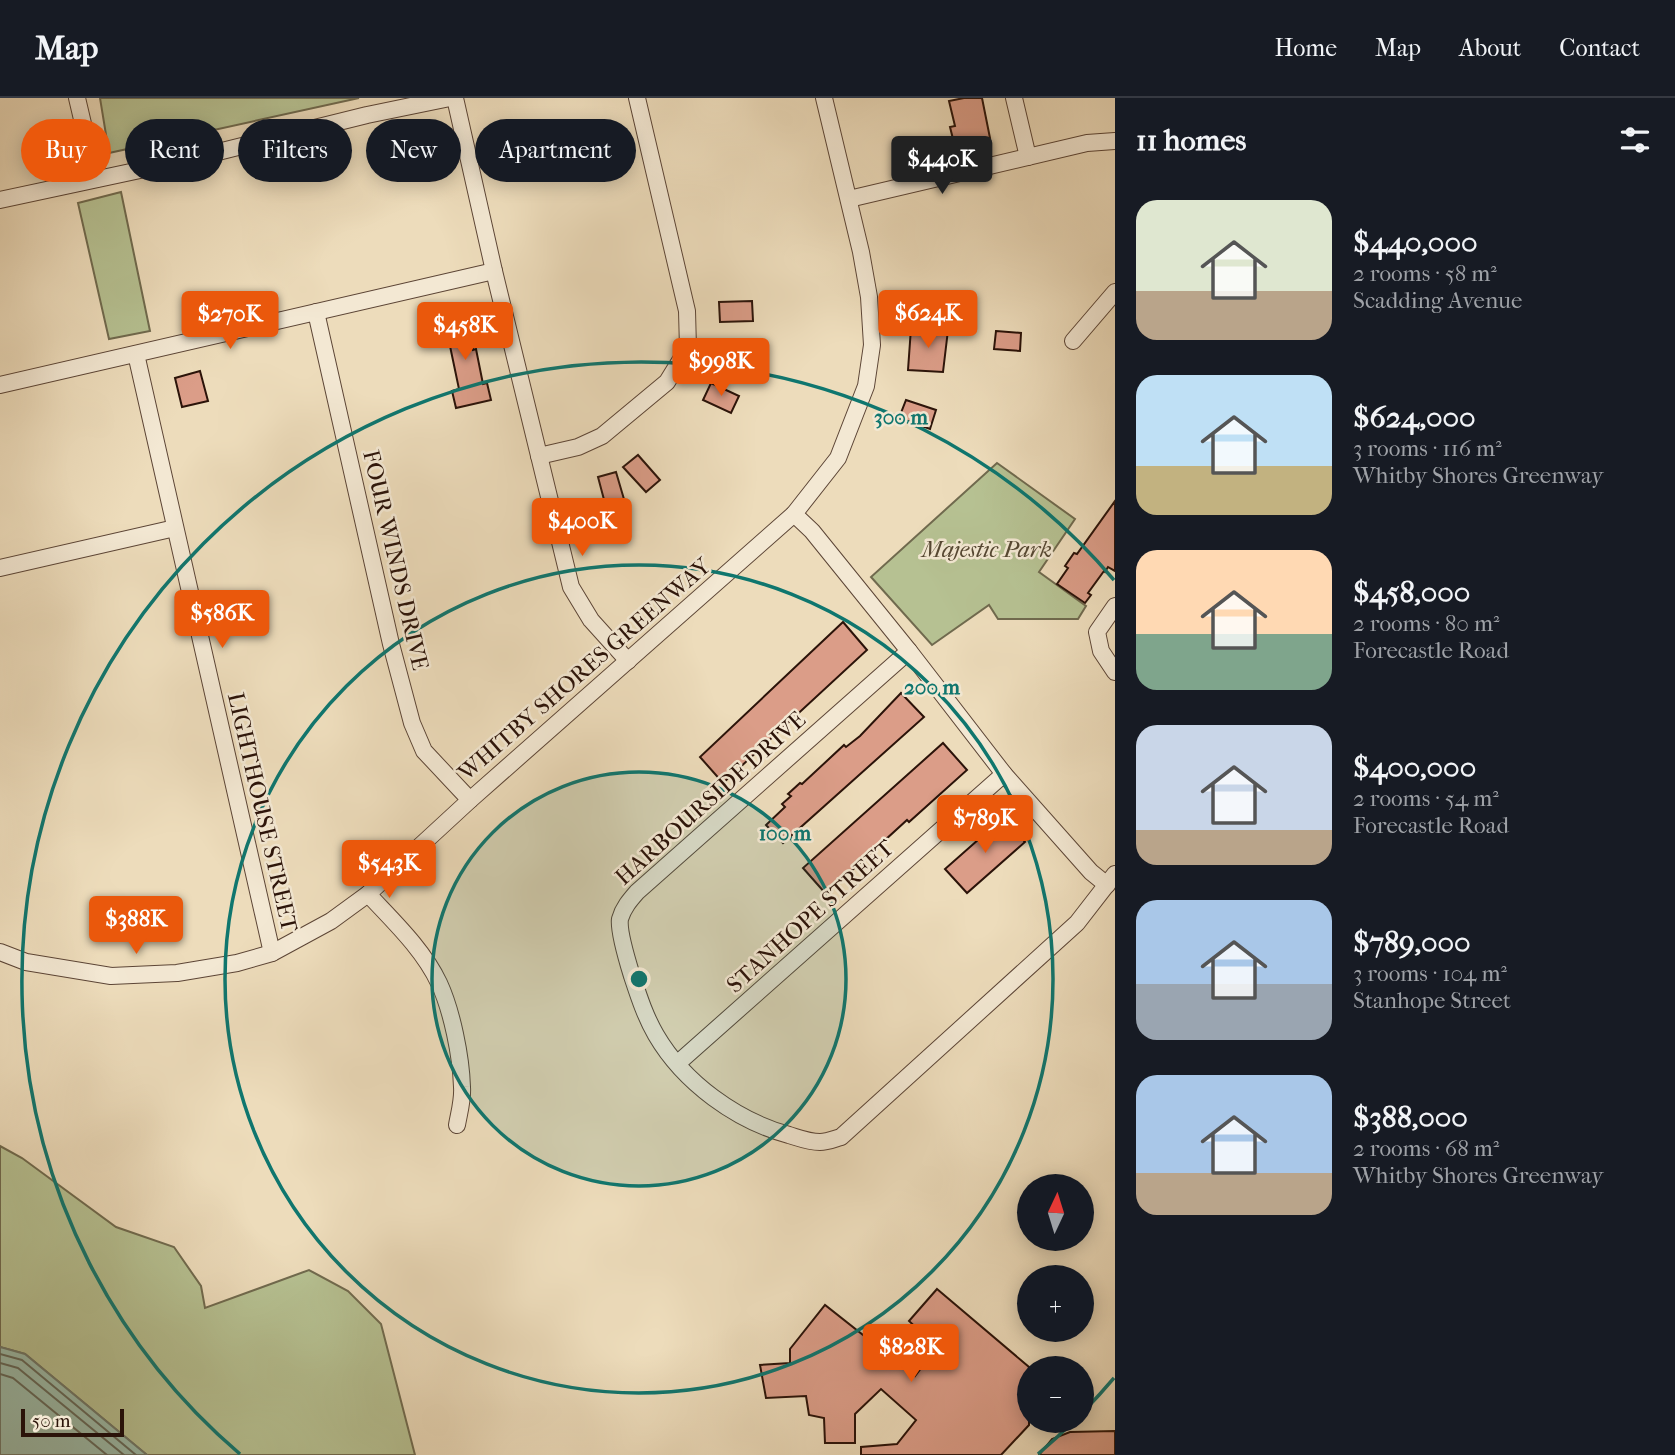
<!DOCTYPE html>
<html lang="en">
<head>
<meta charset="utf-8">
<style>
  body { margin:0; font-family:"IM FELL French Canon",serif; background:#20242c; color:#f1f3f6; height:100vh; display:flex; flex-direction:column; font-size:26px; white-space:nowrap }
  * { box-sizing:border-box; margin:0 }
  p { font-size:23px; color:#9ea1a6 }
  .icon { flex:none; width:38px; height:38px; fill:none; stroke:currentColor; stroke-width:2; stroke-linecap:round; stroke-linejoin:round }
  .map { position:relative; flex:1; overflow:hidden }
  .side { display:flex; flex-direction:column; background:#171b24; width:560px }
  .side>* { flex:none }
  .banner { position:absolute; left:21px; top:21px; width:665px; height:63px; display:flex; gap:14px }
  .needle { width:46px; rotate:4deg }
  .tools { position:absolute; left:1017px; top:1076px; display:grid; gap:14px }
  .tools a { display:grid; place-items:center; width:77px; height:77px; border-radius:50%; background:#171b24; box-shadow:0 4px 18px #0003; font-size:35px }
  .scale { position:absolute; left:21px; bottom:18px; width:103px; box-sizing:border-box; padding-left:7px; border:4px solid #2b1309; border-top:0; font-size:19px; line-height:24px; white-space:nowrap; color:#2b1309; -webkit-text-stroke:5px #f3e8d3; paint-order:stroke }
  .price { position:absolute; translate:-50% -60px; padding:0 16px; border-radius:7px; background:#ea580c; color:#fff; font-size:23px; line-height:46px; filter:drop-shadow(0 2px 4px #0008) }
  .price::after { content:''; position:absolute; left:50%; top:42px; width:21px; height:16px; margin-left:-10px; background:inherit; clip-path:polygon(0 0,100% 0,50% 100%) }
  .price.current { background:#222; color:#fff }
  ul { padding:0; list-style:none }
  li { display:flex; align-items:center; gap:21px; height:175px; padding:0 21px }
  li span { display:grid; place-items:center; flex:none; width:196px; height:140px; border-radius:21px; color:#555 }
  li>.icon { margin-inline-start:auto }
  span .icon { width:84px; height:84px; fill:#fffc; stroke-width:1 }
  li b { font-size:30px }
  h2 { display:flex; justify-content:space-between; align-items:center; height:84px; padding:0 21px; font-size:30px }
  .tag { padding:0 24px; border-radius:32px; background:#171b24; box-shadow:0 4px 18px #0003; font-size:24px; line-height:63px }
  .tag.current { background:#ea580c; color:#fff }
  header { display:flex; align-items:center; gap:42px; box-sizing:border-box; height:98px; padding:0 35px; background:#171b24; border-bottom:2px solid #363941 }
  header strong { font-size:33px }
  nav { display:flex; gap:38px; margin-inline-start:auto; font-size:24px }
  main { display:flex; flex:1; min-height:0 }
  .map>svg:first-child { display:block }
  .green { fill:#b6c192; stroke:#706a4e; stroke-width:2 }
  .water { fill:#9abcab; stroke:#6e786a; stroke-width:2 }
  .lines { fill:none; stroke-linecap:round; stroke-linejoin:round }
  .shore { stroke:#62685a; stroke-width:2 }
  .building { fill:#db9d88; stroke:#2b1309; stroke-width:2 }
  .minor-casing { stroke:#5c4536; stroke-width:18 }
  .minor { stroke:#f3e8d3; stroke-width:16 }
  .ring { fill:none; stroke:#0f766e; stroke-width:3.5 }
  .labels { text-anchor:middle; stroke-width:5; stroke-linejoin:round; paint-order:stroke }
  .park-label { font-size:23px; font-style:italic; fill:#554732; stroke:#f3e8d3 }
  .street-label { font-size:23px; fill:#2b1309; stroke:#f3e8d3 }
  .centre { fill:#0f766e; stroke:#f3e8d3; stroke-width:3.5 }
  .ring-label { font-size:21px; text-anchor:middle; font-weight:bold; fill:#0f766e; stroke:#f3e8d3; stroke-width:5; stroke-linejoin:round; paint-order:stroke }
</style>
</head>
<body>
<header>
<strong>Map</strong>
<nav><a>Home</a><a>Map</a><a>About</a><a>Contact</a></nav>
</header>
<main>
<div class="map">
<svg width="1115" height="1357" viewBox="0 0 1115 1357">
  <rect width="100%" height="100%" fill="#eddcbb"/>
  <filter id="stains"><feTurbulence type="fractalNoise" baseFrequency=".00286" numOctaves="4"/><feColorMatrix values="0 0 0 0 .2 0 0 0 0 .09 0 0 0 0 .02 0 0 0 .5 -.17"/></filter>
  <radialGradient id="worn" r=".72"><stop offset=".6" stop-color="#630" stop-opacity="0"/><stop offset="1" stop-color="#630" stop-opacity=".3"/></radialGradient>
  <g class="green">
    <path d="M100,0H359L109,55Z"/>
    <path d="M121,94L150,233L109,241L78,105Z"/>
    <path d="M997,365L1075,421L1039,474L1086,508L1078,521H998L989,507L932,547L871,479Z"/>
    <path d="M0,1048L22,1060L116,1129L174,1149L201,1188L205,1210L309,1172L348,1193L381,1226L415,1357H147L25,1256L0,1249Z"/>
  </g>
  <path class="water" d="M0,1249L25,1256L147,1357H0Z"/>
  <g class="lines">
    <g class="shore">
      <path d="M0,1256L22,1262L136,1357"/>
      <path d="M0,1265L18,1270L124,1357"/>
      <path d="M0,1276L13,1280L107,1357"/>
    </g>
  </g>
  <g class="building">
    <path d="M964,0H982L990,40L955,49L950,29L955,28L949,3Z"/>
    <path d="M752,203L753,223L720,224L719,204Z"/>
    <path d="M469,216L473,252L476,251L483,286L487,285L491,302L456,310L452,293L459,291L450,248H445L442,219Z"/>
    <path d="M911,230L948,232L943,274L908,272Z"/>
    <path d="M996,233L1021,235L1020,253L994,251Z"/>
    <path d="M200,273L208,303L182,309L175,280Z"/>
    <path d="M711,285L739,298L731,315L703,302Z"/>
    <path d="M906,302L936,312L930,331L899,320Z"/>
    <path d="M638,357L660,382L646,394L623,369Z"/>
    <path d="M616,374L626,408L607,413L598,379Z"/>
    <path d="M1115,403V473L1108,469L1105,474L1104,473L1088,495L1091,497L1085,505L1057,486L1068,470L1065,468L1074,455L1077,456Z"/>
    <path d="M843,524L867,552L723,685L700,659Z"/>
    <path d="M901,595L924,619L783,745L766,727L785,709L782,706L791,698L788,696L800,685L802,686L844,647L846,649L860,638Z"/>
    <path d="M943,645L967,672L909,724L907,722L826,796L803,770Z"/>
    <path d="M1004,719L1025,744L967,795L945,771Z"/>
    <path d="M937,1191L1029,1269V1327L1001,1357H861V1349L897,1346L916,1322L881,1291L855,1316V1345H825L824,1320L809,1317L806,1298L766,1300L760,1267L790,1265V1251L825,1207L915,1278L937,1249L909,1223Z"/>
    <path d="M1115,1333V1357H1039L1052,1341L1070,1334Z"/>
  </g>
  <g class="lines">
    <g class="minor-casing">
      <g id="minor">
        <path d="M77,0L96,81"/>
        <path d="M455,0L494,173L571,489L591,522L628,563"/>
        <path d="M1014,0L1028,59"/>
        <path d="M849,101L1087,45L1115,43"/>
        <path d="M0,102L182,63L367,17L450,0"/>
        <path d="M316,214L391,546L412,625L424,653L470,702"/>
        <path d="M1073,243L1115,194"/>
        <path d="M136,256L272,855"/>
        <path d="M0,287L494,173"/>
        <path d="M539,358L578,349L602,338L667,284L688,250L687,213L637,0"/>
        <path d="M794,416L812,433L909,553L1004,676L1091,774L1107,787"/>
        <path d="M0,470L175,430"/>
        <path d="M1115,508L1097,534L1101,553L1115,574"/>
        <path d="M909,553L637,794C630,802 623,810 620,821C618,833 628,865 632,878C639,899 645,918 656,937C684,985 737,1023 789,1037C799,1040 809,1044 820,1044C827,1044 834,1041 841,1039L1077,825L1115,776"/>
        <path d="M368,796C393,823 423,851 439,885C452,913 461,958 462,989C463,1002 459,1015 457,1027"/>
        <path d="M0,854L26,864L111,878L177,875L237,865L272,855L331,823L368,796L470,702L794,416L838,360L866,288L872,247L869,199L861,154L824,0"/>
        <path d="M678,965L1004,676"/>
      </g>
    </g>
    <use href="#minor" class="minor"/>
  </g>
  <circle cx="639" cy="881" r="207" fill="#0f766e" fill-opacity=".12"/>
  <g class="ring">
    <circle cx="639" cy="881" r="207"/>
    <circle cx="639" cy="881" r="414"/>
    <path d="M1114 1280A620 620 0 0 1 1085 1312M1074 1323A620 620 0 0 1 1038 1356M240 1356A620 620 0 1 1 1114 482"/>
  </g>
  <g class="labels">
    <g class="park-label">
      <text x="987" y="459">Majestic Park</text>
    </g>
    <g class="street-label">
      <text transform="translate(396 462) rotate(77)" y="8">FOUR WINDS DRIVE</text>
      <text transform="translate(584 571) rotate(-41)" y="8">WHITBY SHORES GREENWAY</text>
      <text transform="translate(710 700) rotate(-42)" y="8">HARBOURSIDE DRIVE</text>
      <text transform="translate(263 714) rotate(77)" y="8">LIGHTHOUSE STREET</text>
      <text transform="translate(810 818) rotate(-42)" y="8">STANHOPE STREET</text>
    </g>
  </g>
  <circle cx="639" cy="881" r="10" class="centre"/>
  <g class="ring-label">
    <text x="901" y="326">300 m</text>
    <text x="932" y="596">200 m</text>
    <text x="785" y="742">100 m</text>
  </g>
  <rect width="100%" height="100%" filter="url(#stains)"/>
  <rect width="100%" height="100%" fill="url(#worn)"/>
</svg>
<div class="tools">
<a><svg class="needle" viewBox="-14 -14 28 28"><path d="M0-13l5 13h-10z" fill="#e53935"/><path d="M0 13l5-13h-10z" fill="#9ea1a6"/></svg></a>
<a>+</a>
<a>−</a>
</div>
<div class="scale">50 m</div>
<b class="price current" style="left:942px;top:98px">$440K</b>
<b class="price" style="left:928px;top:252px">$624K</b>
<b class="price" style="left:230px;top:253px">$270K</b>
<b class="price" style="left:465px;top:264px">$458K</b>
<b class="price" style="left:721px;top:300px">$998K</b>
<b class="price" style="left:582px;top:460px">$400K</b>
<b class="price" style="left:222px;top:552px">$586K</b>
<b class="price" style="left:985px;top:757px">$789K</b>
<b class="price" style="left:389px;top:802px">$543K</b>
<b class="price" style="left:136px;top:858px">$388K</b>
<b class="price" style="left:911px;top:1286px">$828K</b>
<div class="banner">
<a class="tag current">Buy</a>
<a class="tag">Rent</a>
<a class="tag">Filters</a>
<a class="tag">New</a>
<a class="tag">Apartment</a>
</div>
</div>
<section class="side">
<h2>11 homes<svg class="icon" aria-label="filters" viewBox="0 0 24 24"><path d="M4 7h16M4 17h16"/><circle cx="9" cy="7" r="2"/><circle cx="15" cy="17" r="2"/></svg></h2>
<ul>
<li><span style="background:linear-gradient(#dfe7d0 65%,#b9a48a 0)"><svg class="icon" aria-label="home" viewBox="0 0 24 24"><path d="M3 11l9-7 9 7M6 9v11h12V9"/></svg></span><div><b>$440,000</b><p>2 rooms · 58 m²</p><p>Scadding Avenue</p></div></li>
<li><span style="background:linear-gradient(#bfe0f5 65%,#c2b280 0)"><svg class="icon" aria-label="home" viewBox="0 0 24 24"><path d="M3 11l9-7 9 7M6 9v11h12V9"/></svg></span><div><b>$624,000</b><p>3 rooms · 116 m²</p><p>Whitby Shores Greenway</p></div></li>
<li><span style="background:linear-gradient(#ffd9b3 60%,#7fa58c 0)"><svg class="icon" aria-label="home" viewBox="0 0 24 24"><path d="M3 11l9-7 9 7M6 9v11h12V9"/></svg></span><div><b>$458,000</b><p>2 rooms · 80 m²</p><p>Forecastle Road</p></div></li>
<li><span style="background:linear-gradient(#c9d6e8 75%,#b9a48a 0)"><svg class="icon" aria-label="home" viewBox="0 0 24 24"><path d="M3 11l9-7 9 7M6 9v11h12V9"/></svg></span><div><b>$400,000</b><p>2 rooms · 54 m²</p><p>Forecastle Road</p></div></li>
<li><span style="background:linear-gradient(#a9c7e8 60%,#9aa5b1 0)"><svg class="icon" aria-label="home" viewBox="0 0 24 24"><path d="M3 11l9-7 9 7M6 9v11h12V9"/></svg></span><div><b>$789,000</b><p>3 rooms · 104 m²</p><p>Stanhope Street</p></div></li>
<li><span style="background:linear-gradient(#a9c7e8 70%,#b9a48a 0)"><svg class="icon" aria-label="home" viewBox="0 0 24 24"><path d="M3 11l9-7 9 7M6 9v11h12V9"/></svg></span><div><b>$388,000</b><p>2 rooms · 68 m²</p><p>Whitby Shores Greenway</p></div></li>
</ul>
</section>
</main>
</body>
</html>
